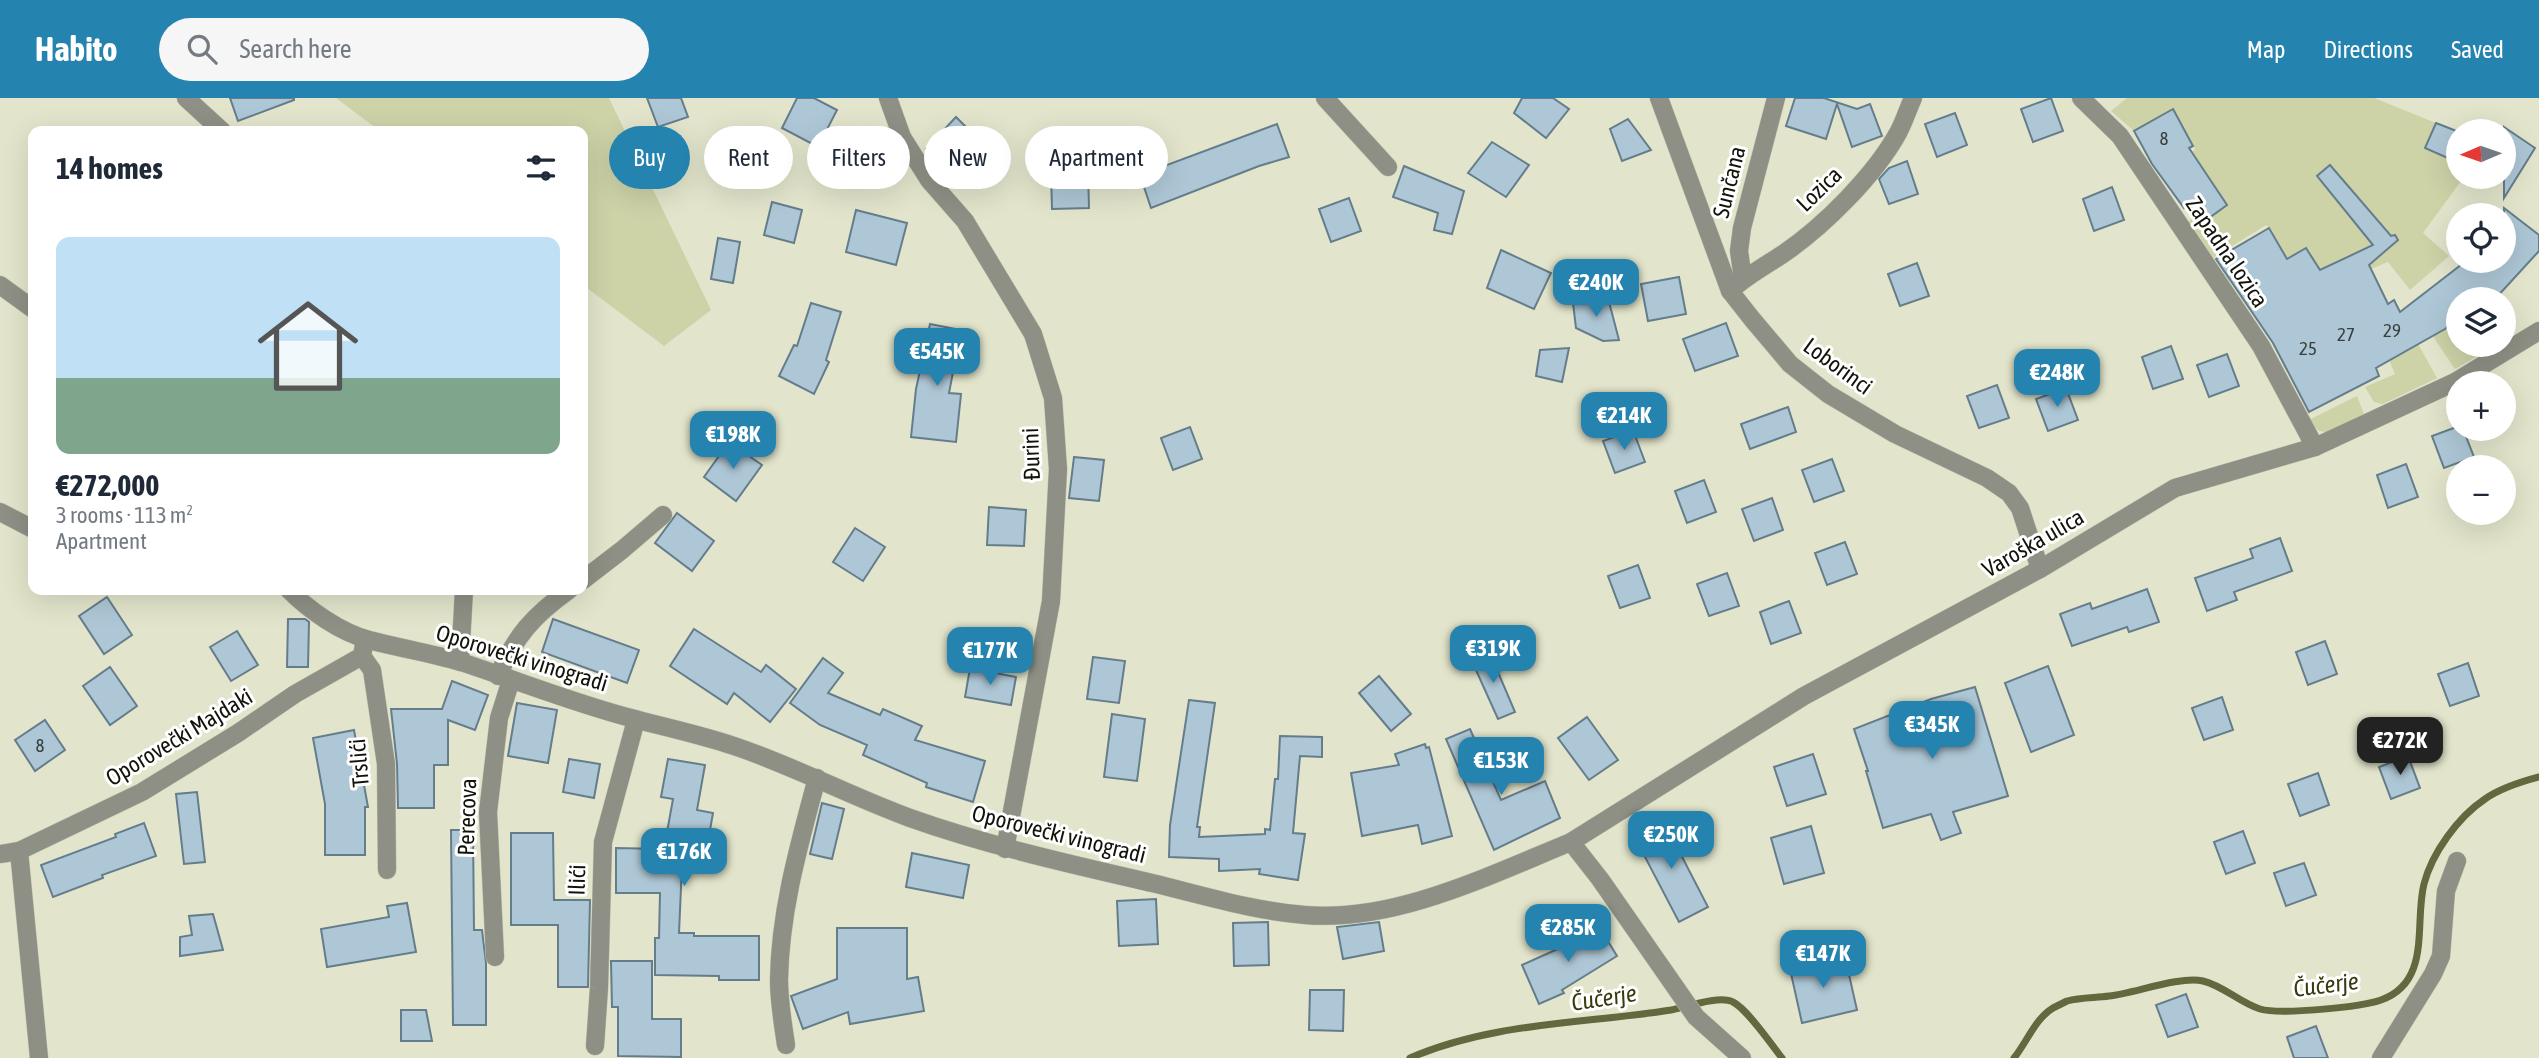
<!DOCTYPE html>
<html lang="en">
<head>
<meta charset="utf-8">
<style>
  body { margin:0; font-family:"Asap Condensed",sans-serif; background:#f6f6f7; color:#1f2937; height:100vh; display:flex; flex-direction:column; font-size:26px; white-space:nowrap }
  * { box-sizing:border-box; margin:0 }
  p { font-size:23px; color:#747a83 }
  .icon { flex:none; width:38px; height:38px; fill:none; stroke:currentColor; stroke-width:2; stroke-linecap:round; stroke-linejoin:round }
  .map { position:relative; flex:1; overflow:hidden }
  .side { position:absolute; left:28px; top:28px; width:560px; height:469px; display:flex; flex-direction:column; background:#fff; border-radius:14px; box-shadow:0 7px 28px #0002 }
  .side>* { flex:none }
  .hud { position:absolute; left:609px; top:28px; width:665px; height:63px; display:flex; gap:14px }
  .needle { width:46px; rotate:268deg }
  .fabs { position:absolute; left:2446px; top:21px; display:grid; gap:14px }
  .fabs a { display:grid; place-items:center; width:70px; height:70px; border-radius:50%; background:#fff; box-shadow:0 7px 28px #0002; font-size:35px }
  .price { position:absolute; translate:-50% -60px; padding:0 16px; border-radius:14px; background:#2583af; color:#fff; font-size:23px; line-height:46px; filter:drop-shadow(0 2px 4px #0008) }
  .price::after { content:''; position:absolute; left:50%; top:42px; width:21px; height:16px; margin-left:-10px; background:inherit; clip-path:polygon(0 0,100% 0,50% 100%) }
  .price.active { background:#222; color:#fff }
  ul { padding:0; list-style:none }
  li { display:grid; align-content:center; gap:14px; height:371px; padding:0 28px }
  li+li { border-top:2px solid #e0e1e3 }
  li span { display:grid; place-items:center; height:217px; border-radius:14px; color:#555 }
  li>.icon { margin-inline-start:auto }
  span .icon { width:126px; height:126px; fill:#fffc; stroke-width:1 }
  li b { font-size:30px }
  h2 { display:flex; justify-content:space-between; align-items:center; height:84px; padding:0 28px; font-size:30px }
  .chip { padding:0 24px; border-radius:32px; background:#fff; box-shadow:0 7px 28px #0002; font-size:24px; line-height:63px }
  .chip.active { background:#2583af; color:#fff }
  header { display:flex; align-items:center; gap:42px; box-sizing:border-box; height:98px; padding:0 35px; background:#2583af; color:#fff }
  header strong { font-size:33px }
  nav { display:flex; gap:38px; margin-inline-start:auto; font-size:24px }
  .search { width:490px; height:63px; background:#f6f6f7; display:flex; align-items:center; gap:18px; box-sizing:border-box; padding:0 24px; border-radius:38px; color:#747a83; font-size:26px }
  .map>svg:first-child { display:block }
  .green { fill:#cdd2a7; fill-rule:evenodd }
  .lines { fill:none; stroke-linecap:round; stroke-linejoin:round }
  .stream { stroke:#64683e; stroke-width:7 }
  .building { fill:#aec7d6; stroke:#657d8b; stroke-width:2 }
  .minor-casing { stroke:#c1c3ac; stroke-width:19 }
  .minor { stroke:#8f9085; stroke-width:18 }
  .labels { text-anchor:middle; stroke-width:6; stroke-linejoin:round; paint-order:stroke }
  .number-label { font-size:19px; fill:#39403d }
  .street-label { font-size:23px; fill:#12130a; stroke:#fff }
  .water-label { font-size:24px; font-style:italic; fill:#383b0e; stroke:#fff }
</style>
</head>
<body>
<header>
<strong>Habito</strong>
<div class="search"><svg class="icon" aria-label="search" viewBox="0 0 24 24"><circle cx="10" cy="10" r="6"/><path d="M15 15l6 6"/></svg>Search here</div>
<nav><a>Map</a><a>Directions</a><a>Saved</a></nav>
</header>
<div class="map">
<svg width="2539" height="960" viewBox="0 0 2539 960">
  <rect width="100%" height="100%" fill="#e2e5cb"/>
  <g class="green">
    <path d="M336,0H609L711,212L664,248L583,187V33H380Z"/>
    <path d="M2127,0H2374L2436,25L2426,50L2459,65V79H2464L2423,135L2449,158L2410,192L2388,164L2366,173L2322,177L2306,150L2291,159L2304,238L2269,130L2266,127L2213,160L2189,123L2204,112L2227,107L2192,54L2195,51L2173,11L2134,33L2111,13ZM2339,105L2396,144L2382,156Z"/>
    <path d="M2459,220V247H2497L2455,271L2428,231L2437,226L2443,233Z"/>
    <path d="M2418,246L2437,280L2383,306L2374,304L2365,289L2395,276L2389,262Z"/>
    <path d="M2357,298L2364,316L2326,334L2319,333L2306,320L2311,321Z"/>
  </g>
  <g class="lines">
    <g class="stream">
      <path d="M1410,960C1493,924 1583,926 1671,912C1686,909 1720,897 1733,904C1747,911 1771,946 1782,960"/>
      <path d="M2014,960C2027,944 2035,921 2053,910C2057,908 2063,905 2067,903C2081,899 2096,900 2109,898C2135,895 2179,878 2203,883C2224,888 2240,905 2260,911C2280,917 2362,909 2381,902C2432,884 2414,825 2424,786C2432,755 2458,719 2485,701C2501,690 2520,684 2539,679"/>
    </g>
  </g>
  <g class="building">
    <path d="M230,0H294V2L238,23Z"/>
    <path d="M647,0H681L688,19L658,29Z"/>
    <path d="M797,0H814L837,12L818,49L782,30Z"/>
    <path d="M1522,0H1553L1569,11L1546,40L1514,15Z"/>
    <path d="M1795,0H1824L1857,11L1870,6L1882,38L1852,49L1837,6L1826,41L1786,28Z"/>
    <path d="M2051,0L2063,33L2033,44L2021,11Z"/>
    <path d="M2173,11L2193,48L2189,50L2227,107L2209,120L2197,101L2184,110L2152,66L2134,33Z"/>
    <path d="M1955,15L1967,47L1937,59L1925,26Z"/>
    <path d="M956,19L981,44L952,75L926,51Z"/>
    <path d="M1628,21L1651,52L1622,63L1610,31Z"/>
    <path d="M2436,25L2459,34V65L2425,50Z"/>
    <path d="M1277,26L1289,59L1259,68L1151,110L1140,77Z"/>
    <path d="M2504,29L2535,50L2504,100Z"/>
    <path d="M1492,44L1529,67L1506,99L1468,75Z"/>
    <path d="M1907,63L1918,96L1889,106L1879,81L1889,70Z"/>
    <path d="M2330,67L2391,138L2395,137L2398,142L2369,167L2388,206L2394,202L2400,214L2466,163H2504V110L2539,137V153L2495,201H2459V220L2445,231L2376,270L2379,278L2309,314L2273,245L2216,161L2269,130L2287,161L2306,150L2320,172L2373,147L2317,78Z"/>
    <path d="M1404,68L1464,93L1452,136L1434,132L1438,115L1393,99Z"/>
    <path d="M1088,73L1089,110L1052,111L1051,75Z"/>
    <path d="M2112,89L2124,122L2094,133L2083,101Z"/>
    <path d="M1349,100L1361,133L1331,144L1319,111Z"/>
    <path d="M772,104L802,112L794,145L764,137Z"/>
    <path d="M856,112L907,125L896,167L846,154Z"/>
    <path d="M718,140L740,144L733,185L711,181Z"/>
    <path d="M1501,152L1551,175L1534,211L1487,190Z"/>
    <path d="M1917,165L1929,198L1900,208L1888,176Z"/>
    <path d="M1679,179L1686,216L1648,223L1641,186Z"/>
    <path d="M1608,200L1619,242L1603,243L1576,230L1573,205Z"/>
    <path d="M811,205L841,214L826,262L829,264L814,296L779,278L794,247L797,248Z"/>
    <path d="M1726,225L1738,258L1695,273L1683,241Z"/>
    <path d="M930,226L961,232L949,295L961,296L956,344L911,339L916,291Z"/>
    <path d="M2171,248L2183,281L2153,291L2142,259Z"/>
    <path d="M1569,250L1562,284L1536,278L1540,252Z"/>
    <path d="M2227,256L2239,288L2209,299L2197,267Z"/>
    <path d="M1997,287L2009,320L1979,330L1967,298Z"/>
    <path d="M2066,290L2078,322L2048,333L2036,301Z"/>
    <path d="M1788,309L1796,334L1750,351L1741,326Z"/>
    <path d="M2459,328V331H2463L2474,359L2444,370L2432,338Z"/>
    <path d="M1190,329L1202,361L1173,372L1161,340Z"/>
    <path d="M1633,332L1645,364L1615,375L1603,343Z"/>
    <path d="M729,344L762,367L736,403L704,379Z"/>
    <path d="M1074,359L1104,362L1099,403L1069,400Z"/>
    <path d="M1832,361L1844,393L1814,404L1802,372Z"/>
    <path d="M2406,366L2418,399L2388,410L2377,377Z"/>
    <path d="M1704,382L1716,414L1687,425L1675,393Z"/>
    <path d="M1772,400L1783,432L1754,443L1742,411Z"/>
    <path d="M989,409L1026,412L1024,448L987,447Z"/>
    <path d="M677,415L714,443L692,473L655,445Z"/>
    <path d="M855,430L885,449L863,483L833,464Z"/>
    <path d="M2280,440L2292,473L2234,494L2237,502L2207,513L2195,480L2253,460L2250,451Z"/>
    <path d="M1845,444L1857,476L1827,487L1815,455Z"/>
    <path d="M1638,467L1650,500L1620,510L1608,478Z"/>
    <path d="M1727,475L1739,508L1709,518L1697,486Z"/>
    <path d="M2147,491L2159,524L2129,534L2127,529L2072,548L2060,516L2090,505L2092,511Z"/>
    <path d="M107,499L132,537L104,556L79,518Z"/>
    <path d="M1789,503L1801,535L1771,546L1760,514Z"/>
    <path d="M288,521H305L309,524L308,569H287Z"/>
    <path d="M553,521L639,552L627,585L542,554Z"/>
    <path d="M694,531L761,574L766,567L796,591L770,624L734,595L727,606L670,568Z"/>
    <path d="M237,533L258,567L231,583L210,549Z"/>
    <path d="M2325,543L2337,576L2308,587L2296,554Z"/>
    <path d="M1489,553L1515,614L1498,621L1471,561Z"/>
    <path d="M1093,559L1125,563L1119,605L1087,601Z"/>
    <path d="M823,560L843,575L828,595L880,617L883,611L922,628L915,642L985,663L973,704L926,689L927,685L863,657L867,647L820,627L790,605Z"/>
    <path d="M2468,565L2479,598L2450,608L2438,576Z"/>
    <path d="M2048,568L2074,637L2031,654L2005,585Z"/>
    <path d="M110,569L137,608L110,627L83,588Z"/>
    <path d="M970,570L1016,579L1011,607L965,599Z"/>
    <path d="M1379,578L1411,616L1391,633L1359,595Z"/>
    <path d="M452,583L488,597L475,632L448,622V667H434V710H398L397,666L391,611H442Z"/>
    <path d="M1975,589L2008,698L1953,714L1961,735L1941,742L1931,716L1883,730L1866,673H1868L1854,631L1931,601Z"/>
    <path d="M2222,599L2233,632L2204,642L2192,610Z"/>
    <path d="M1189,602L1215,605L1197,729H1200L1199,739L1265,736V731L1270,732L1275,681H1278L1280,638L1322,639V659L1300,658L1293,735L1305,736L1298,782L1259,776L1260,771L1219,773V761L1169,759L1170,727Z"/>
    <path d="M517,605L557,612L548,665L508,658Z"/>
    <path d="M1112,616L1145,621L1137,683L1104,679Z"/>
    <path d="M1587,619L1618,662L1589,682L1558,640Z"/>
    <path d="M45,622L65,652L35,673L15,642Z"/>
    <path d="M1470,631L1501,702L1545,683L1560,720L1494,752L1446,641Z"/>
    <path d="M354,632L368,709H365V757H325V706L313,640Z"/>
    <path d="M1425,646L1426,650L1429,649L1452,738L1422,746L1418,727L1362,738L1351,675L1399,667L1395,656Z"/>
    <path d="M1813,656L1826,696L1787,708L1774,669Z"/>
    <path d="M2408,658L2420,690L2391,701L2379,669Z"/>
    <path d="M569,661L600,666L594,700L563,694Z"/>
    <path d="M668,661L705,667L697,712L713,715L707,749L683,744L679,835H694V838H759V882H719V878L655,877V840H659L660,795H616V750L664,751L673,701L661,699Z"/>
    <path d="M2318,675L2329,707L2300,718L2288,686Z"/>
    <path d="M197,694L205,764L184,766L176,696Z"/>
    <path d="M822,705L844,711L832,761L810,756Z"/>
    <path d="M1663,722L1708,809L1679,824L1634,738Z"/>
    <path d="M144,725L156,758L102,777L103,780L53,799L41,767L116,739L115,736Z"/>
    <path d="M1811,728L1824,775L1784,786L1771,740Z"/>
    <path d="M451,732H473L474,832H482L486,865V927H453Z"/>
    <path d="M2243,733L2255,765L2226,776L2214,744Z"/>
    <path d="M511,735H553L554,802H590L588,889H558V827H511Z"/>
    <path d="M912,755L969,767L963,800L906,789Z"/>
    <path d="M2304,765L2316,797L2286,808L2274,775Z"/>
    <path d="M1156,801L1158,846L1119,848L1117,803Z"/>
    <path d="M407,805L416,854L327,869L321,831L389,819L387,808Z"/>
    <path d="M213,816L223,852L180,858V839L192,837L189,818Z"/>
    <path d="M1268,824L1269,867L1234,868L1233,825Z"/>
    <path d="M1379,824L1384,853L1343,861L1337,829Z"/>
    <path d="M1598,827L1617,858L1562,892L1564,895L1539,906L1522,867L1562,849Z"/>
    <path d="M837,830H907V881L918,879L924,913L850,926L848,914L803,931L791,898L837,881Z"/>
    <path d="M1845,859L1857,912L1802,925L1790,871Z"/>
    <path d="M611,863H652V921H681V959L618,958V909H612Z"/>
    <path d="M1310,892H1344L1343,933L1309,932Z"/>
    <path d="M2186,896L2198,929L2168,939L2156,907Z"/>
    <path d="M401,912H426L432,943H401Z"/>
    <path d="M2316,928L2328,960H2294L2287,939Z"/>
  </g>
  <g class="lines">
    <g class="minor-casing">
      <g id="minor">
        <path d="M186,0L222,33"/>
        <path d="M888,0L902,39L929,82L965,123L1033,236L1053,300L1058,371L1051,503L1005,751"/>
        <path d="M1325,0L1388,69"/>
        <path d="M1659,0L1730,193L1752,221L1790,266L1828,296L1895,336L1987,380L2009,395L2020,410L2040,471"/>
        <path d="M2081,0L2120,38L2261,248L2315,349"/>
        <path d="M1743,181L1739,153L1742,130L1776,0"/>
        <path d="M0,187L33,211"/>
        <path d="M1730,193C1746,178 1765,168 1783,156C1824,128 1874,78 1898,35C1904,24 1908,11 1913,0"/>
        <path d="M0,414L33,431"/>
        <path d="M583,482L622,452L663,417"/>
        <path d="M289,492C310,513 340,534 369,542C399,550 431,555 461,564C519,583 576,606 635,621C668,630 701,637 734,648C794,668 850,698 910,720C989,748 1070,766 1152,785C1202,797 1253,813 1305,817C1394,825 1490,777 1571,744L1600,781L1696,919L1742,960"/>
        <path d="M362,558L372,572L386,666L387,772"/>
        <path d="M460,564L464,492"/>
        <path d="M498,578C515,538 534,517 569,492"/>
        <path d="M1571,744L1804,598L2040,471L2175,390L2315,349L2455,284L2539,233"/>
        <path d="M19,753L39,960"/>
        <path d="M0,756L19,753L142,694L238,635L295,596L362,558L365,541"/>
        <path d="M495,859L488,714L499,620L511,582"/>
        <path d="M786,947C783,926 779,904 779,882C780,813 799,747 817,680"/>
        <path d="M595,948L599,890L603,744L636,622"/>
        <path d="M2381,960L2433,876L2441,858L2446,793L2457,763"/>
      </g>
    </g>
    <use href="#minor" class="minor"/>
  </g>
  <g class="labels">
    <g class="number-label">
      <text x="2164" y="47">8</text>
      <text x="2392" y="239">29</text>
      <text x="2346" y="243">27</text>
      <text x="2308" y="257">25</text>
      <text x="40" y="654">8</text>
    </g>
    <g class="street-label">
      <text transform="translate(1729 84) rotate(-76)" y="8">Sunčana</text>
      <text transform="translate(1819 91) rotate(-44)" y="8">Lozica</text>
      <text transform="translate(2227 154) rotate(56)" y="8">Zapadna lozica</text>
      <text transform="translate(1838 268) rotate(36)" y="8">Loborinci</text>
      <text transform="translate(1031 356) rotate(-92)" y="8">Đurini</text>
      <text transform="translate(2033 445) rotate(-30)" y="8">Varoška ulica</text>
      <text transform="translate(522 560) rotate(17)" y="8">Oporovečki vinogradi</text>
      <text transform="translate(179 639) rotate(-31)" y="8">Oporovečki Majdaki</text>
      <text transform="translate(359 665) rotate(-95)" y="8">Trslići</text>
      <text transform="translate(467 719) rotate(-88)" y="8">Perecova</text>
      <text transform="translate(1059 736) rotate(14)" y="8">Oporovečki vinogradi</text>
      <text transform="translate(577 782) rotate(-88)" y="8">Ilići</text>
    </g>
    <g class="water-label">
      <text transform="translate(2326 887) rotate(-7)" y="8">Čučerje</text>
      <text transform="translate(1604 900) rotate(-9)" y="8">Čučerje</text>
    </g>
  </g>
</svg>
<div class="fabs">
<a><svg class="needle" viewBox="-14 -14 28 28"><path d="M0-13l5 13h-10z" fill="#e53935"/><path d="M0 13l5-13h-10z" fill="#747a83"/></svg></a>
<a><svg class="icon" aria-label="locate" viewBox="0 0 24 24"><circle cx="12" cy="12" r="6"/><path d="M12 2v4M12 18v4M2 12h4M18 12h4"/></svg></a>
<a><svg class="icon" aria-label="layers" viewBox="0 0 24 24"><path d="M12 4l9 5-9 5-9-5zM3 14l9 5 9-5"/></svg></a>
<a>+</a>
<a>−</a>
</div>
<b class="price" style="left:1596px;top:221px">€240K</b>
<b class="price" style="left:937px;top:290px">€545K</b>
<b class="price" style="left:2057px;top:311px">€248K</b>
<b class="price" style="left:1624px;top:354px">€214K</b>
<b class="price" style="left:733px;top:373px">€198K</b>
<b class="price" style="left:1493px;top:587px">€319K</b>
<b class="price" style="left:990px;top:589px">€177K</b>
<b class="price" style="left:1932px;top:663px">€345K</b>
<b class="price active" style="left:2400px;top:679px">€272K</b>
<b class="price" style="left:1501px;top:699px">€153K</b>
<b class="price" style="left:1671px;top:773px">€250K</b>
<b class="price" style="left:684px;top:790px">€176K</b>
<b class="price" style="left:1568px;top:866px">€285K</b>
<b class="price" style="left:1823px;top:892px">€147K</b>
<div class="hud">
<a class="chip active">Buy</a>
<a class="chip">Rent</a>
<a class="chip">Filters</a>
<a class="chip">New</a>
<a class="chip">Apartment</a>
</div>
<section class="side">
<h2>14 homes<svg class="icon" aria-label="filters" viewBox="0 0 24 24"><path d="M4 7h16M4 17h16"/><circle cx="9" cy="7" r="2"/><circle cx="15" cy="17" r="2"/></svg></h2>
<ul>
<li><span style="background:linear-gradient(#bfe0f5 65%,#7fa58c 0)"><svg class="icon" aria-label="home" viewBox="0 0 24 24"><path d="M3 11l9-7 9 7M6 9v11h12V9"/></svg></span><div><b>€272,000</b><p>3 rooms · 113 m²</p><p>Apartment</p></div></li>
</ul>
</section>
</div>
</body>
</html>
